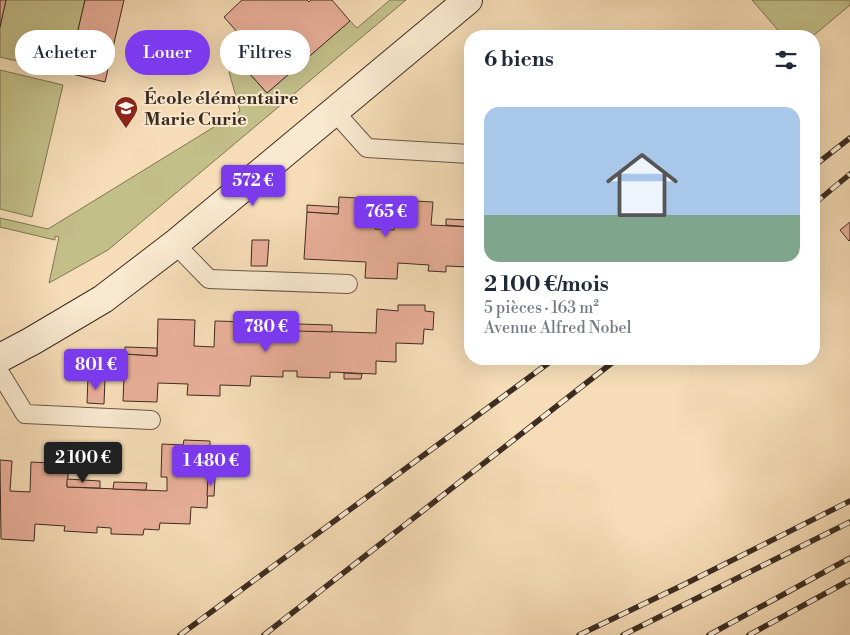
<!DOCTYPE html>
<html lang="fr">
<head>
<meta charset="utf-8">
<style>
  body { margin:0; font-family:"Libre Bodoni",serif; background:#f2f2f3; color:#1f2937; height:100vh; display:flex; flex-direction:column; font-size:19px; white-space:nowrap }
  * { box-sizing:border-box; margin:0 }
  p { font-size:16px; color:#747a83 }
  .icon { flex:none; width:28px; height:28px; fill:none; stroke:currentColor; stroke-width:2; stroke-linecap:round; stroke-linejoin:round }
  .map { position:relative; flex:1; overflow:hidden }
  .panel { position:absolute; left:464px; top:30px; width:356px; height:335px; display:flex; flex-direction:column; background:#fff; border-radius:20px; box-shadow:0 5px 20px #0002 }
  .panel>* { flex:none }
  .hud { position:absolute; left:15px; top:30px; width:374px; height:45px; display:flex; gap:10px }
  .price { position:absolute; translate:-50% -42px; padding:0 11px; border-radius:5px; background:#7c3aed; color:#fff; font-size:16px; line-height:32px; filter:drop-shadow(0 1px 2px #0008) }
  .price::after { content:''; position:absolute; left:50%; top:30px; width:15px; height:11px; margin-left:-8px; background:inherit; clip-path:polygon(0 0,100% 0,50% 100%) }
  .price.active { background:#222; color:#fff }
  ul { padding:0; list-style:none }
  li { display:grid; align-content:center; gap:10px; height:265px; padding:0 20px }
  li span { display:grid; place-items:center; height:155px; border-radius:15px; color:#555 }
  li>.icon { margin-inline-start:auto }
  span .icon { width:90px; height:90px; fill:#fffc; stroke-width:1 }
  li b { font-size:21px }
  h2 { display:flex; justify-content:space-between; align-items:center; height:60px; padding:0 20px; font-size:21px }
  .pill { padding:0 18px; border-radius:22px; background:#fff; box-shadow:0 5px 20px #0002; font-size:18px; line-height:45px }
  .pill.active { background:#7c3aed; color:#fff }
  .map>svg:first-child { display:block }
  .green { fill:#c3bf89; stroke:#807655 }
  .building { fill:#e9af99; stroke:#3d2c21 }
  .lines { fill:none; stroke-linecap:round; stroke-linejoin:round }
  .lane-casing { stroke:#6b5846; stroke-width:20 }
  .secondary-casing { stroke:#3d2c21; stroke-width:30 }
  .lane { stroke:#f9e9d0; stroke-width:18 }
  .secondary { stroke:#f9e9d0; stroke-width:28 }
  .rail-casing { stroke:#3d2c21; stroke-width:5.5 }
  .rail { stroke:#f9e9d0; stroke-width:4; stroke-dasharray:11; stroke-linecap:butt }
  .labels { text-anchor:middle; stroke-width:4; stroke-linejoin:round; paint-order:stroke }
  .poi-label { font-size:18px; font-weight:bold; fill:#3d2c21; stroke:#f9e9d0; text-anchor:start }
</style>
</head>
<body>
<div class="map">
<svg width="850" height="635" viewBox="0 0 850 635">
  <rect width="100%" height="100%" fill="#f6ddb7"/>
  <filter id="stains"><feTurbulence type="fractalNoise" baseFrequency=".004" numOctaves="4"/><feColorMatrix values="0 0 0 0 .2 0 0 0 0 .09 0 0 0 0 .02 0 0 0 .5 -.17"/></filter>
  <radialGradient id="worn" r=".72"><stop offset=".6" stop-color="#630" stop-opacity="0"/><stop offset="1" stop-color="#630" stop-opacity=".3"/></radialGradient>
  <g class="green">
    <path d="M6,0H85L68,73L0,57V27Z"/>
    <path d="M390,0H406L108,250L49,283L59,237L55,236V240L0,227V218L48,229L240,111L229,72L240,63L267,93L350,21L357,28Z"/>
    <path d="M752,0H850V5L813,36H783Z"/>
    <path d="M0,70L63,85L32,217L0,209Z"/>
  </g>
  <g class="building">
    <path d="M0,0H6L0,27Z"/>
    <path d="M85,0H124L105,82L68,73Z"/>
    <path d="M242,0H307L309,2L311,0H332L350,21L267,93L240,63L253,50L224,17Z"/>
    <path d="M339,197L376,199L375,229L394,230L396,200L433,202L431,225L470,227V267L446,266V272L428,271L429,265L398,263L397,279L365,278L366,262L304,259L307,212L338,214Z"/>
    <path d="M307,205L339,207L338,214L307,212Z"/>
    <path d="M446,219L470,220V227L446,225Z"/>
    <path d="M850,222V240L849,241L840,230Z"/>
    <path d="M252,240H269L267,266H251Z"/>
    <path d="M398,305H425V311L434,312L433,330L424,329L423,344L396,343V362L376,361V374L330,372V378L297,377V371H283V377L251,376L250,386L220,385V396L187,395L188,384L158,383L157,402L123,401L125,354L157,356L158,319L195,320L194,346L214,347L215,321L252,322V329L376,333L377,309L398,311Z"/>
    <path d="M252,322L285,324V330L252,329Z"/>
    <path d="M298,324L332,325V332L298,331Z"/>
    <path d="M125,347L157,348V356L125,354Z"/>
    <path d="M344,373L362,374L361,379H344Z"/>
    <path d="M88,377L105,378L104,404L87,403Z"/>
    <path d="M184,440L210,441V446H219L218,464H209L207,508L191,507L190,524L160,523L159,530L144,529L143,535L111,534V528L97,527V533L64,531L65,526L35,524L34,541L1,539L0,460L12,461L10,491L30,492L31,462L69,464L67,487L167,491V477H161L162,444L183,445Z"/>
    <path d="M208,477L215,478L214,496H207Z"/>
    <path d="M67,479L100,481V488L67,487Z"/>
    <path d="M114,482L147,483L146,490L113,489Z"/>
  </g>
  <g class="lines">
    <g class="lane-casing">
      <g id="lane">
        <path d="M334,111L367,148L470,154"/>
        <path d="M175,244L209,279L348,284"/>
        <path d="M0,373L25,414L151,420"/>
      </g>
    </g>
    <g class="secondary-casing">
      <path id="secondary" d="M0,358L32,341L103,299L175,244L468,0"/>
    </g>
    <use href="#lane" class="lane"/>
    <use href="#secondary" class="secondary"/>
    <g class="rail-casing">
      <g id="rail">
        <path d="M814,166L850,138"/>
        <path d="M814,204L850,174"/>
        <path d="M180,635L554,359"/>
        <path d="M264,635L617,359"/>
        <path d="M579,635L683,585L850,501"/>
        <path d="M623,635L850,522"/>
        <path d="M709,635L850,558"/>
        <path d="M749,635L850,580"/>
      </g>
    </g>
    <use href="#rail" class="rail"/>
  </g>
  <defs>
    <g id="school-pin" transform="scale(1.25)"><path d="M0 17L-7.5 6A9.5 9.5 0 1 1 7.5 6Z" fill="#8f2418" stroke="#f9e9d0"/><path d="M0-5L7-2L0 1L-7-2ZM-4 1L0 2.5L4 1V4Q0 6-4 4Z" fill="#fff"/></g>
  </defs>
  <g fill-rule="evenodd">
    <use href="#school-pin" x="126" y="108"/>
  </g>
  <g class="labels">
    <g class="poi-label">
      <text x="144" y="104">École élémentaire<tspan x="144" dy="21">Marie Curie</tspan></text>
    </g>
  </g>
  <rect width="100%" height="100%" filter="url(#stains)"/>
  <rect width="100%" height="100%" fill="url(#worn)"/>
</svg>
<b class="price" style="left:253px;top:207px">572 €</b>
<b class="price" style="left:386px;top:238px">765 €</b>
<b class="price" style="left:266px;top:353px">780 €</b>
<b class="price" style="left:96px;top:391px">801 €</b>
<b class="price active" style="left:83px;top:484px">2 100 €</b>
<b class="price" style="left:211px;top:487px">1 480 €</b>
<div class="hud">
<a class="pill">Acheter</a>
<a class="pill active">Louer</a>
<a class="pill">Filtres</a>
</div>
<section class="panel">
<h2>6 biens<svg class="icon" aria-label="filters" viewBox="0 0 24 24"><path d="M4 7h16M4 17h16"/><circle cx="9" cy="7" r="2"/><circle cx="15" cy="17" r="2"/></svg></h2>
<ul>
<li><span style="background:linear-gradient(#a9c7e8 70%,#7fa58c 0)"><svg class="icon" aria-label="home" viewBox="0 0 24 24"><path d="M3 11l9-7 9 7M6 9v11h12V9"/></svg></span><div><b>2 100 €/mois</b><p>5 pièces · 163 m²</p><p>Avenue Alfred Nobel</p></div></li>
</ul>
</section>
</div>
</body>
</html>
